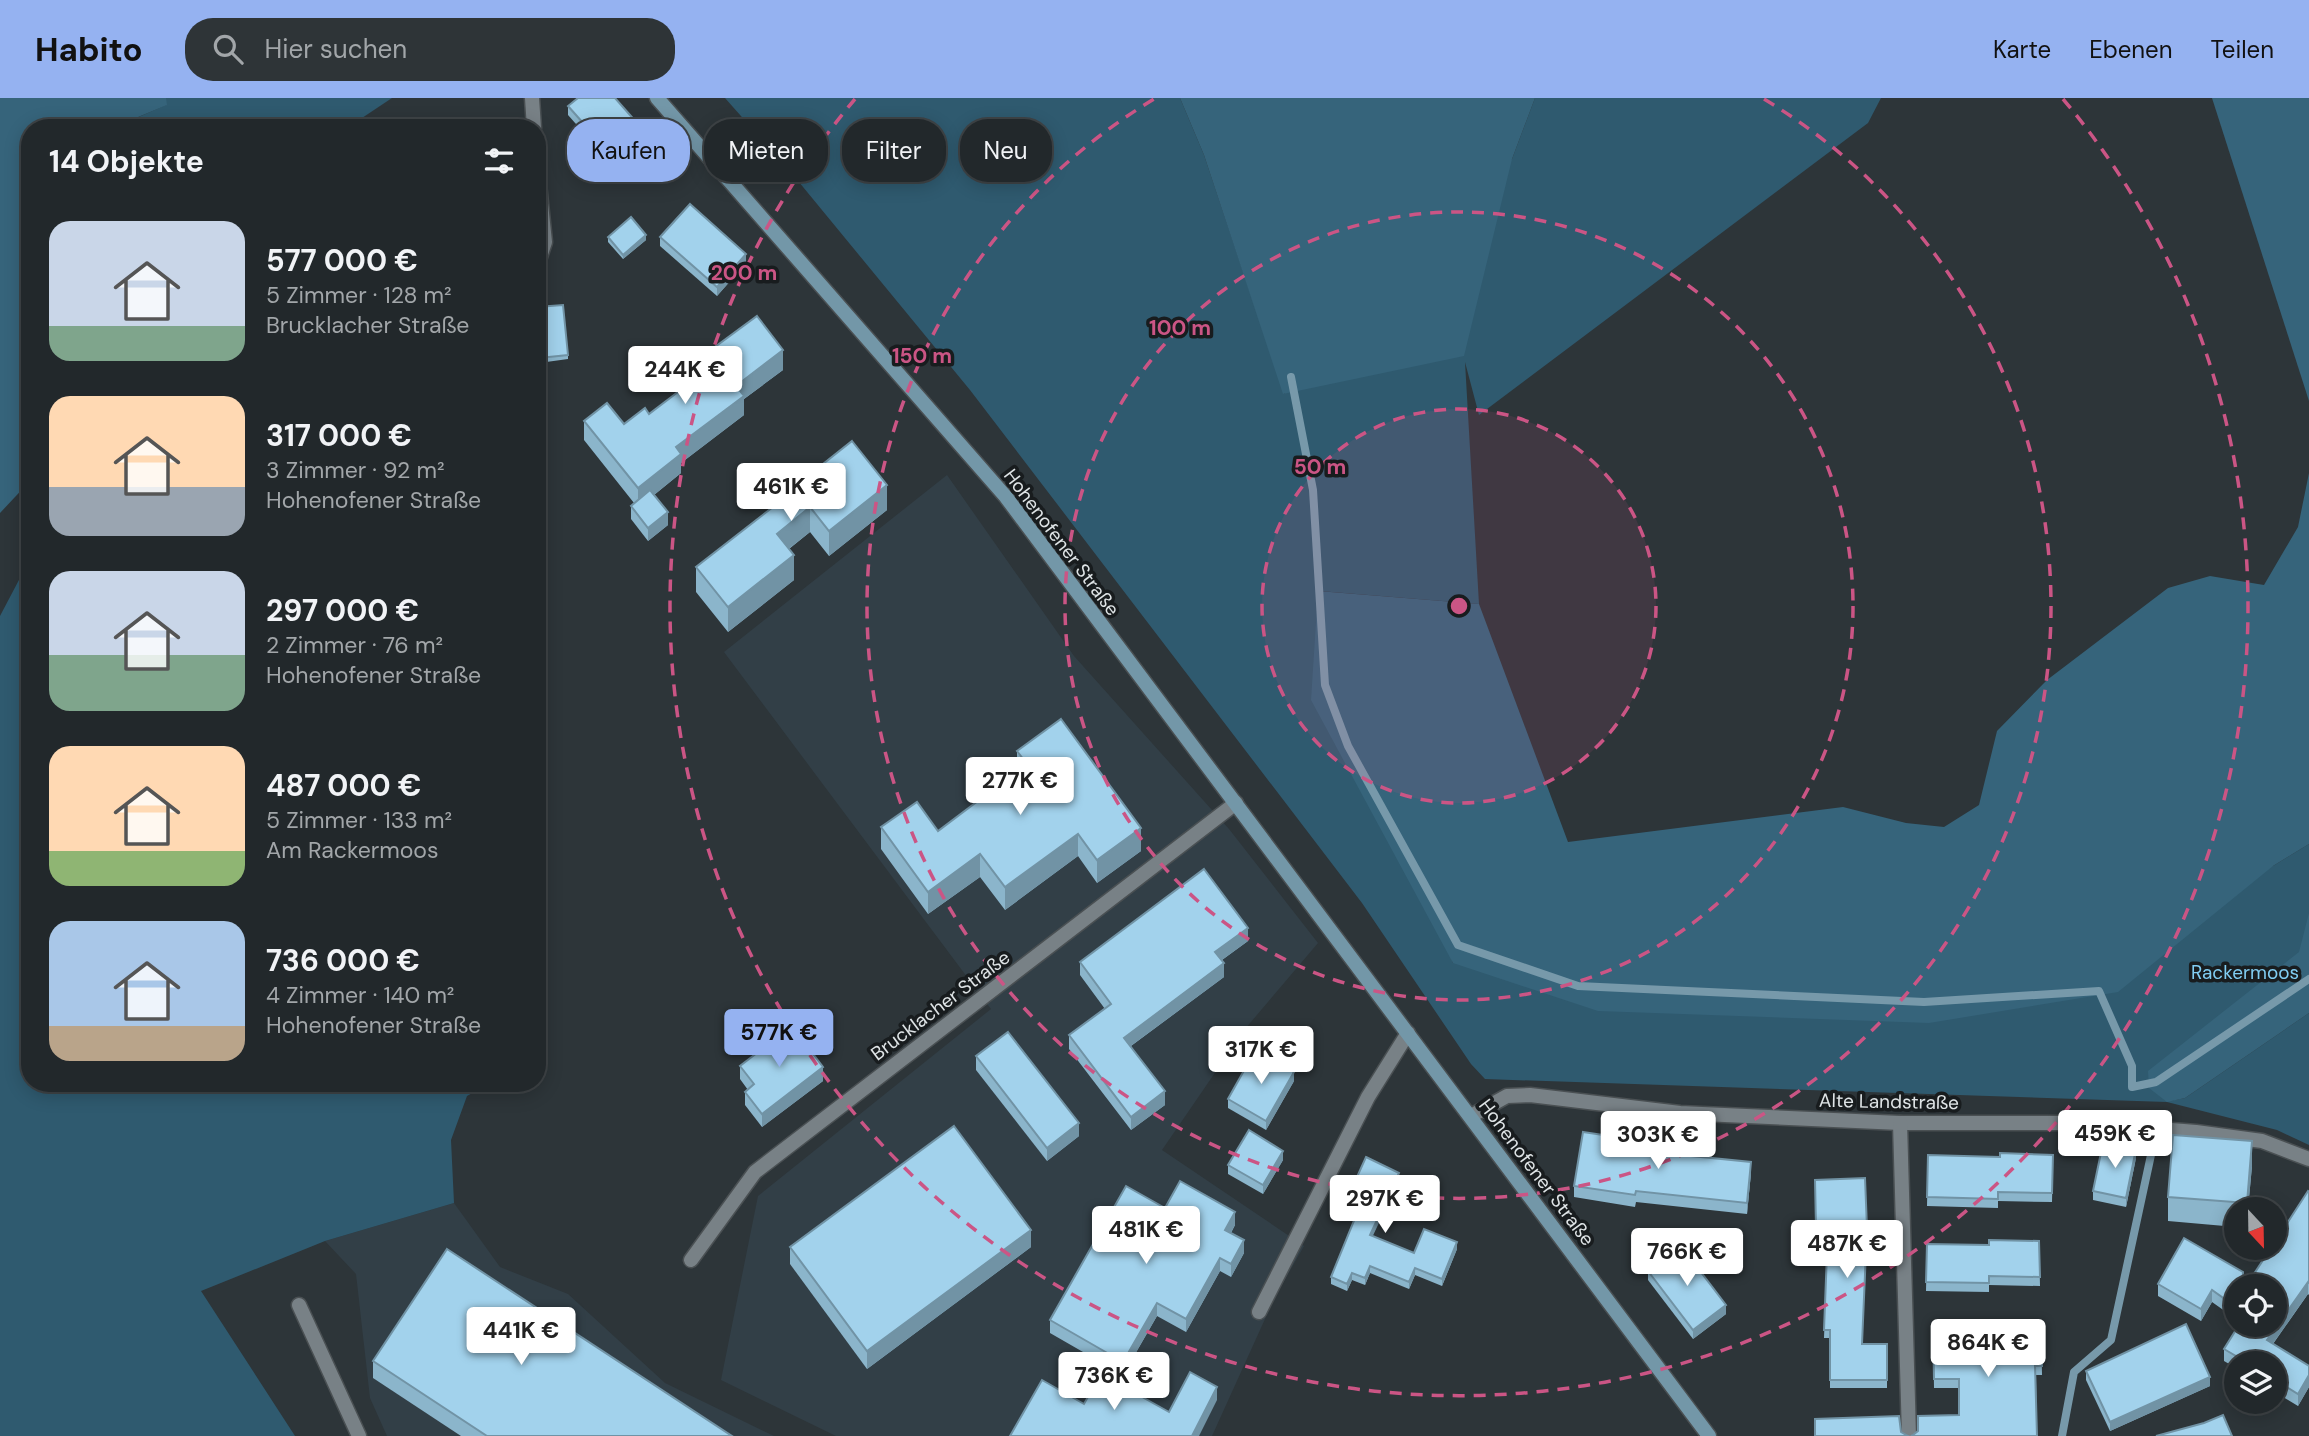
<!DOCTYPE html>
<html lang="de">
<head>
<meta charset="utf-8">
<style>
  body { margin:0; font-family:"DM Sans",sans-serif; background:#2e3437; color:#f1f3f6; height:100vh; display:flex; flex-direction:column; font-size:26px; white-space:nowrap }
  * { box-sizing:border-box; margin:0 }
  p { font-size:23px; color:#a2a6a9 }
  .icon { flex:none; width:38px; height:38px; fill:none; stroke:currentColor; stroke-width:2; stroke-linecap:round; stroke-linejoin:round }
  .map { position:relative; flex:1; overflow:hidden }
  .panel { position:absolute; left:21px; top:21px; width:525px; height:973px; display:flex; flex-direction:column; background:#22282b; border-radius:28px; box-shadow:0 4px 18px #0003,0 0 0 2px #3f4447 }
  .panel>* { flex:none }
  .guide { position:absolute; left:567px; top:21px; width:665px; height:63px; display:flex; gap:14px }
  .needle { width:46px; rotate:158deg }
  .buttons { position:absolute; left:2224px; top:1099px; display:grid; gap:14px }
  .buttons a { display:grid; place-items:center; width:63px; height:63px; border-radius:50%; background:#22282b; box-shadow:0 4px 18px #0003,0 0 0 2px #3f4447; font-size:35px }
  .price { position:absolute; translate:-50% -60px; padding:0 16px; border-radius:7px; background:#fff; color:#222; font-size:23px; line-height:46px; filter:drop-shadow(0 2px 4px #0008) }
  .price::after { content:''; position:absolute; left:50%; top:42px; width:21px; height:16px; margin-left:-10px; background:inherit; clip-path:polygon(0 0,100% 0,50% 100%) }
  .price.current { background:#95b2f1; color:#111 }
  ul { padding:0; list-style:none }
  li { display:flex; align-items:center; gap:21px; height:175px; padding:0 28px }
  li span { display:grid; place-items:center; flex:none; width:196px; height:140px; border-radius:21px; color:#555 }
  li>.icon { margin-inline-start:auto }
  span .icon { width:84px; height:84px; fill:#fffc; stroke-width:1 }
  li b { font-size:30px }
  h2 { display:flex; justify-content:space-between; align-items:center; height:84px; padding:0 28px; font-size:30px }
  .tag { padding:0 24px; border-radius:28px; background:#22282b; box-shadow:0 4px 18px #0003,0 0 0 2px #3f4447; font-size:24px; line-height:63px }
  .tag.current { background:#95b2f1; color:#111 }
  header { display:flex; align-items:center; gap:42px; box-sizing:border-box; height:98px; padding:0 35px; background:#95b2f1; color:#111 }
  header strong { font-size:33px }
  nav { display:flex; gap:38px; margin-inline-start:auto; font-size:24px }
  .search { width:490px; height:63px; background:#2e3437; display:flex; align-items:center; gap:18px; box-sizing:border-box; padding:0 24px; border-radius:28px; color:#a2a6a9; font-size:26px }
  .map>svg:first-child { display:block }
  .built { fill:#323f47 }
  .green { fill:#2f5a6f }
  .forest { fill:#36647b }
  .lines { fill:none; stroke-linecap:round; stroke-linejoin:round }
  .stream { stroke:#79a; stroke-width:8 }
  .street-casing { stroke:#4a5053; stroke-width:17 }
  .secondary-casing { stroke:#4a5053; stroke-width:17 }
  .street { stroke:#788186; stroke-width:14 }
  .secondary { stroke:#7397a8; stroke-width:14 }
  .wall { fill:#8bb5cb }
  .shaded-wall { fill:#7193a5 }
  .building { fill:#a2d2ec; stroke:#7193a5; stroke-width:2 }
  .ring { fill:none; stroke:#cb5585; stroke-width:3.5; stroke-dasharray:12 9 }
  .labels { text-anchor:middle; stroke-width:7; stroke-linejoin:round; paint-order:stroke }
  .street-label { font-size:19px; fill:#dfe4e6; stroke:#181c1e }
  .park-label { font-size:19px; fill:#81cdf2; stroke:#181c1e }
  .centre { fill:#cb5585; stroke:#181c1e; stroke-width:3.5 }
  .ring-label { font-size:21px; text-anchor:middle; font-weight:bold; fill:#cb5585; stroke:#181c1e; stroke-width:7; stroke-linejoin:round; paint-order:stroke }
</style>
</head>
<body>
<header>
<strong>Habito</strong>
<div class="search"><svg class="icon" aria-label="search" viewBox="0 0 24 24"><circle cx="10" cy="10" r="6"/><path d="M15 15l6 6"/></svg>Hier suchen</div>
<nav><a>Karte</a><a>Ebenen</a><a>Teilen</a></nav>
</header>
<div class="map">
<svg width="2309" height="1338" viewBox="0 0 2309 1338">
  <rect width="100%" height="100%" fill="#2d3539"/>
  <g class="built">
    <path d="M947,377L1074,558L1229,731L1318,845L1245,931L1162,1052L1304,1148L1275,1199L1212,1338H836L721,1282L758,1098L991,911L724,554Z"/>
    <path d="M454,1105L500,1169L568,1196L665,1285L774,1338H387L370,1300L356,1176L325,1143Z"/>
  </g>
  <g class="green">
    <path d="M166,0H392L347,30H119L118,28L166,7Z"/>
    <path d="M725,0H1180L1204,57L1284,296L1512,61L1535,0H1881L1868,25L1479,317L1465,264L1479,506L1319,493L1453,865L2273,768L2309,746V908L2169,1003L2185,1000L2309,915V1047L2277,1032L2167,1004L1485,981L1471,966L1362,805L970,292L794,78Z"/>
    <path d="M30,461V985H490L467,998L451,1042L454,1105L325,1143L201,1193L295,1338H0V518Z"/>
  </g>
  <g class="forest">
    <path d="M0,0H166L167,7L119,27V30H30V383L0,415Z"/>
    <path d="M1180,0H1535L1512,61L1464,258L1283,296L1204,57Z"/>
    <path d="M2212,0H2309V303Z"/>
    <path d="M2309,375V746L2273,768L2118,894L1929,925L1598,913L1453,865L1311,602L1318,493L1479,506L1568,744L1843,709L1906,725L1944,729L1979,707L1997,633L2047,582L2168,490L2210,478L2264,487L2298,429Z"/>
    <path d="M2309,815V915L2185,1000L2167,1004L2149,990L2148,973L2299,854Z"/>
  </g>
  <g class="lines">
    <g class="stream">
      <path d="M1291,279L1313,392L1325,587L1348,648L1458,847L1578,888L1924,904L2099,893L2132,968V989L2156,984L2309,881"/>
      <path d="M2062,1338L2074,1274L2111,1242L2151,1057"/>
    </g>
    <g class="street-casing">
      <g id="street">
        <path d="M532,0L534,30"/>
        <path d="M537,67L545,144L537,168"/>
        <path d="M1471,1018L1507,998L1530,997L1680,1015L1900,1025H2085L2196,1034L2262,1043L2309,1061"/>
        <path d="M1900,1025L1909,1338"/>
        <path d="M691,1162L755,1074L1236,705"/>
        <path d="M299,1207L359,1338"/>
        <path d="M1259,1214L1368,999L1408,935"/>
      </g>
    </g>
    <g class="secondary-casing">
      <path id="secondary" d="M657,0L1006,399L1709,1338"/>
    </g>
    <use href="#street" class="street"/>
    <use href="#secondary" class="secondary"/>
  </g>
  <g class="wall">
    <path d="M568,8L645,43L615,70L568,17Z"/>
    <path d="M608,139L646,142L623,161L608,144Z"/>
    <path d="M660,139L746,165L717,198L660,148Z"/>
    <path d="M537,247L568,257V261L539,265Z"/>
    <path d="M700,260L783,272L744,301V317L681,365V375L654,397L668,427L648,443L631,421V408L634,405L584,342V323L624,326L649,316L700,277Z"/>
    <path d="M794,389L887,412L829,458L810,434L789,451L794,482L728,534L696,494V469L794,393Z"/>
    <path d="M1017,653L1141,753L1097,785L1078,758L1005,812L980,779L928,816L881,751V729L938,733L1017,674Z"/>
    <path d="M1248,843L1222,862L1224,879L1131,948L1165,1007L1131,1032L1069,951V937L1105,911L1080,877V864Z"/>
    <path d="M976,958L1079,1038L1047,1063L976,972Z"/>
    <path d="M740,968L823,983L762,1029L745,1007V994L748,992L740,981Z"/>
    <path d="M1294,983L1266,1032L1228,1010V1001Z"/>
    <path d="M1644,1053L1751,1075L1747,1116L1636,1104L1635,1109L1574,1099V1088Z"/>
    <path d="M1928,1057L2000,1059L2053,1057L2052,1104L1998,1103V1110L1927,1108Z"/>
    <path d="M2136,1060L2126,1109L2093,1102V1093Z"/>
    <path d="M1283,1062L1263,1096L1228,1076V1067Z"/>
    <path d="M2252,1068L2248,1111H2236V1129L2168,1123V1099Z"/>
    <path d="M1399,1082L1372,1138L1414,1155L1457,1151L1442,1188L1415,1177L1409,1191L1370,1175L1365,1187L1352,1182L1347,1193L1331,1186V1179L1358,1114L1347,1109V1101Z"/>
    <path d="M1815,1082L1862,1246H1887V1290H1830V1240H1824L1828,1136L1816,1137Z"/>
    <path d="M2309,1094V1197L2308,1196L2273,1246L2309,1268V1289L2298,1308L2275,1294V1265H2236V1270L2224,1263V1251L2275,1227Z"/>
    <path d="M1165,1110L1235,1127L1231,1135L1244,1155L1231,1179L1220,1173L1186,1234L1157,1218L1123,1277L1050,1235V1222Z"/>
    <path d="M2039,1143L2040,1188L1989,1187V1194L1926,1193L1927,1146L1989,1147Z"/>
    <path d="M790,1149H1031L867,1271L790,1166Z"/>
    <path d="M1648,1173L1726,1216L1693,1241L1648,1182Z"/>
    <path d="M2243,1174V1188H2236V1221L2212,1204L2201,1223L2158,1198V1186Z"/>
    <path d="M2041,1223L2042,1277H2036L2037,1338L1913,1337L1959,1317V1290H1934L1933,1227Z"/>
    <path d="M373,1263L732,1338H461L373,1280Z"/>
    <path d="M2086,1273L2210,1288L2110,1333L2086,1282Z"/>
  </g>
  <g class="shaded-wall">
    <path d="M645,34V43L615,70V61Z"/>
    <path d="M646,137V142L623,161V157Z"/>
    <path d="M746,156V165L717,198V189Z"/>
    <path d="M783,252V272L744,301V317L681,365V375L638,410V390L736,288Z"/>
    <path d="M887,387V412L829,458V433Z"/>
    <path d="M810,409V434L777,460V436Z"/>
    <path d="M668,414V427L648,443V430Z"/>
    <path d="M794,457V482L728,534V509Z"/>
    <path d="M1141,730V753L1097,785V762Z"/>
    <path d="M1078,736V758L1005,812V789Z"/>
    <path d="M980,756V779L928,816V794Z"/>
    <path d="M1248,830V843L1215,867V854Z"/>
    <path d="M1224,865V879L1124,953V940Z"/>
    <path d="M823,969V983L762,1029V1016Z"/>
    <path d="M1294,974V983L1266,1032V1023Z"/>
    <path d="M1165,993V1007L1131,1032V1019Z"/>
    <path d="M1079,1025V1038L1047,1063V1050Z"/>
    <path d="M2252,1043V1068L2248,1111H2247Z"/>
    <path d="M2136,1051V1060L2126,1109V1100Z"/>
    <path d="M1283,1053V1062L1263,1096V1087Z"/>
    <path d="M1751,1064V1075L1747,1116V1105Z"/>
    <path d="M1399,1075V1082L1370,1144V1137Z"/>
    <path d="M1235,1114V1127L1225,1145V1132Z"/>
    <path d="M1031,1132V1149L867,1271V1253Z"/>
    <path d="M1244,1142V1155L1231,1179V1166Z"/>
    <path d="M1457,1144V1151L1442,1188V1181Z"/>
    <path d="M1220,1160V1173L1186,1234V1221Z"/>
    <path d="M1370,1168V1175L1365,1187V1180Z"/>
    <path d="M1415,1170V1177L1409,1191V1184Z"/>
    <path d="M1352,1175V1182L1347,1193V1186Z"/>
    <path d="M2308,1184V1196L2267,1254V1242Z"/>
    <path d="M2212,1192V1204L2201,1223V1211Z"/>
    <path d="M1157,1205V1218L1123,1277V1264Z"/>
    <path d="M1726,1207V1216L1693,1241V1232Z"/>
    <path d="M2309,1277V1289L2298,1308V1296Z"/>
    <path d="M2210,1279V1288L2110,1333V1324Z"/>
    <path d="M1217,1289V1302L1199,1338H1192Z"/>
  </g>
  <g class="building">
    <path d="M578,0H615L645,34L615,61L568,8Z"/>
    <path d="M690,106L746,156L717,189L660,139Z"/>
    <path d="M631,119L646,137L623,157L608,139Z"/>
    <path d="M563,207L568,257L539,260L537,243V209Z"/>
    <path d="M757,218L783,252L736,288L744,298L676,349L681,356L638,390L584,323L607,305L624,326L645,310L649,316L708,271L700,260Z"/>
    <path d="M852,343L887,387L829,433L810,409L777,436L794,457L728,509L696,469L796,391L794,389Z"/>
    <path d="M650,392L668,414L648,430L631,408Z"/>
    <path d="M1061,621L1141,730L1097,762L1078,736L1005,789L980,756L928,794L881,729L917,704L938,733L1027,666L1017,653Z"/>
    <path d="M1204,771L1248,830L1215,854L1224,865L1124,940L1165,993L1131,1019L1069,937L1111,906L1080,864Z"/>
    <path d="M792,928L823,969L762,1016L745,994L754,986L740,968Z"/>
    <path d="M1008,934L1079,1025L1047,1050L976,958Z"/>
    <path d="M1255,953L1294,974L1266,1023L1228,1001Z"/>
    <path d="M954,1028L1031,1132L867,1253L790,1149Z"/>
    <path d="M1249,1032L1283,1053L1263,1087L1228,1067Z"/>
    <path d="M1583,1034L1644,1043L1642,1053L1751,1064L1747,1105L1636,1093L1635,1097L1574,1088Z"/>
    <path d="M2173,1037L2252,1043L2247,1105L2168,1099Z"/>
    <path d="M2103,1045L2136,1051L2126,1100L2093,1093Z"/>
    <path d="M2000,1055L2053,1057L2052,1095L1998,1094V1101L1927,1099L1928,1057L2000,1059Z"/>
    <path d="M1366,1059L1399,1075L1370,1137L1414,1155L1424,1131L1457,1144L1442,1181L1415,1170L1409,1184L1370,1168L1365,1180L1352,1175L1347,1186L1331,1179L1360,1108L1347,1101Z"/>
    <path d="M1865,1080L1867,1130L1862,1246H1887V1282H1830V1232H1824L1828,1129H1816L1815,1082Z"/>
    <path d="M1180,1083L1235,1114L1225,1132L1244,1142L1231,1166L1220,1160L1186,1221L1157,1205L1123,1264L1050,1222L1126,1088L1165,1110Z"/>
    <path d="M2308,1093L2309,1094V1185L2308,1184L2267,1242L2309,1268V1277L2298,1296L2275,1282V1265H2248L2224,1251L2239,1227H2275V1188H2246L2271,1150H2275V1144Z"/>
    <path d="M2184,1140L2243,1174L2242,1188H2236V1209L2212,1192L2201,1211L2158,1186Z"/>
    <path d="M1989,1142L2039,1143L2040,1179L1989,1178V1185L1926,1184L1927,1146L1989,1147Z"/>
    <path d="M1681,1148L1726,1207L1693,1232L1648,1173Z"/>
    <path d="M447,1151L732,1338H487L373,1263Z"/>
    <path d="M2041,1223L2042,1268H2035L2037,1338H1911L1913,1337L1918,1333V1318L1959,1317V1281H1934L1933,1227Z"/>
    <path d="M2186,1226L2210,1279L2110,1324L2086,1273Z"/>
    <path d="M1190,1274L1217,1289L1192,1338H1010L1042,1282L1084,1306L1101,1276L1169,1314Z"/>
    <path d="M2223,1317L2232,1338H2156L2204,1325Z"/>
    <path d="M1899,1318L1901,1334L1908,1338H1815V1321Z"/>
  </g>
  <circle cx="1459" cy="508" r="197" fill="#cb5585" fill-opacity=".12"/>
  <g class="ring">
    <circle cx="1459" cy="508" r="197"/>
    <circle cx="1459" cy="508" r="394"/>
    <path d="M1764 1A592 592 0 1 1 1154 1"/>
    <path d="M2063 1A789 789 0 1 1 855 1"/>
  </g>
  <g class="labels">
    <g class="street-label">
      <text transform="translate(1062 444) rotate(53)" y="7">Hohenofener Straße</text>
      <text transform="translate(940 907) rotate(-37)" y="7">Brucklacher Straße</text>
      <text transform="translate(1889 1003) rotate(1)" y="7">Alte Landstraße</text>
      <text transform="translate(1537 1074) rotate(53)" y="7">Hohenofener Straße</text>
    </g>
    <g class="park-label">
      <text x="2245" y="881">Rackermoos</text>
    </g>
  </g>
  <circle cx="1459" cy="508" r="10" class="centre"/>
  <g class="ring-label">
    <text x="744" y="182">200 m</text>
    <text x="1180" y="237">100 m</text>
    <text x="922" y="265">150 m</text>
    <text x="1320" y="376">50 m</text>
  </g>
</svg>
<div class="buttons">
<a><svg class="needle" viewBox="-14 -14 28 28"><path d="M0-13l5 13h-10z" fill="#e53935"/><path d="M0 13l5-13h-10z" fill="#a2a6a9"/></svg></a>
<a><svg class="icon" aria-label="locate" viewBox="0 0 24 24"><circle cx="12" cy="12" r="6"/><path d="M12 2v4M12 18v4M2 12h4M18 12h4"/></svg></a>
<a><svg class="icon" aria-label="layers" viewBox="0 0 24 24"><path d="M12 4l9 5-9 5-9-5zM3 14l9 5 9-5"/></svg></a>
</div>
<b class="price" style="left:685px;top:308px">244K €</b>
<b class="price" style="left:791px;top:425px">461K €</b>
<b class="price" style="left:1020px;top:719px">277K €</b>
<b class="price current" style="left:779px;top:971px">577K €</b>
<b class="price" style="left:1261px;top:988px">317K €</b>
<b class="price" style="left:2115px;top:1072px">459K €</b>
<b class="price" style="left:1658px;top:1073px">303K €</b>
<b class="price" style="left:1385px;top:1137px">297K €</b>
<b class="price" style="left:1146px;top:1168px">481K €</b>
<b class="price" style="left:1847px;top:1182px">487K €</b>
<b class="price" style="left:1687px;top:1190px">766K €</b>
<b class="price" style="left:521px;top:1269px">441K €</b>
<b class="price" style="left:1988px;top:1281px">864K €</b>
<b class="price" style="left:1114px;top:1314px">736K €</b>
<div class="guide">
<a class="tag current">Kaufen</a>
<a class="tag">Mieten</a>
<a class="tag">Filter</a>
<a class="tag">Neu</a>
</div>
<section class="panel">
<h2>14 Objekte<svg class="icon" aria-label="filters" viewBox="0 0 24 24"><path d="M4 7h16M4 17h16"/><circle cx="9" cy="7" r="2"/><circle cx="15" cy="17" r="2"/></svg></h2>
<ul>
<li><span style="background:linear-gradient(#c9d6e8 75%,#7fa58c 0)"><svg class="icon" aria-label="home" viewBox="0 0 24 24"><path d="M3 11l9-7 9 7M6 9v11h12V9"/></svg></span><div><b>577 000 €</b><p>5 Zimmer · 128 m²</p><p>Brucklacher Straße</p></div></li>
<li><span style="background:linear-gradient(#ffd9b3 65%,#9aa5b1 0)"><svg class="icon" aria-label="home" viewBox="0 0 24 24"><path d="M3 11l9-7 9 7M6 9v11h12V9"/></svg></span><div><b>317 000 €</b><p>3 Zimmer · 92 m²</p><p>Hohenofener Straße</p></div></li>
<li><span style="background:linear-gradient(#c9d6e8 60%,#7fa58c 0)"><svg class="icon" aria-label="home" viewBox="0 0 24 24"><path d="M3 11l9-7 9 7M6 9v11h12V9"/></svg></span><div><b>297 000 €</b><p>2 Zimmer · 76 m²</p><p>Hohenofener Straße</p></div></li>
<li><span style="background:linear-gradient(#ffd9b3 75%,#8fb573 0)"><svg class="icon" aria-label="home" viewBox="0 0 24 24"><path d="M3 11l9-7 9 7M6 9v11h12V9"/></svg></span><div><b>487 000 €</b><p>5 Zimmer · 133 m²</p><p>Am Rackermoos</p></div></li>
<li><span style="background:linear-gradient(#a9c7e8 75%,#b9a48a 0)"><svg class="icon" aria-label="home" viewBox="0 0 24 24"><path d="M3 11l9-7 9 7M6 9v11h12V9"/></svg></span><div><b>736 000 €</b><p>4 Zimmer · 140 m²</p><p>Hohenofener Straße</p></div></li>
</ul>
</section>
</div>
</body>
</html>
